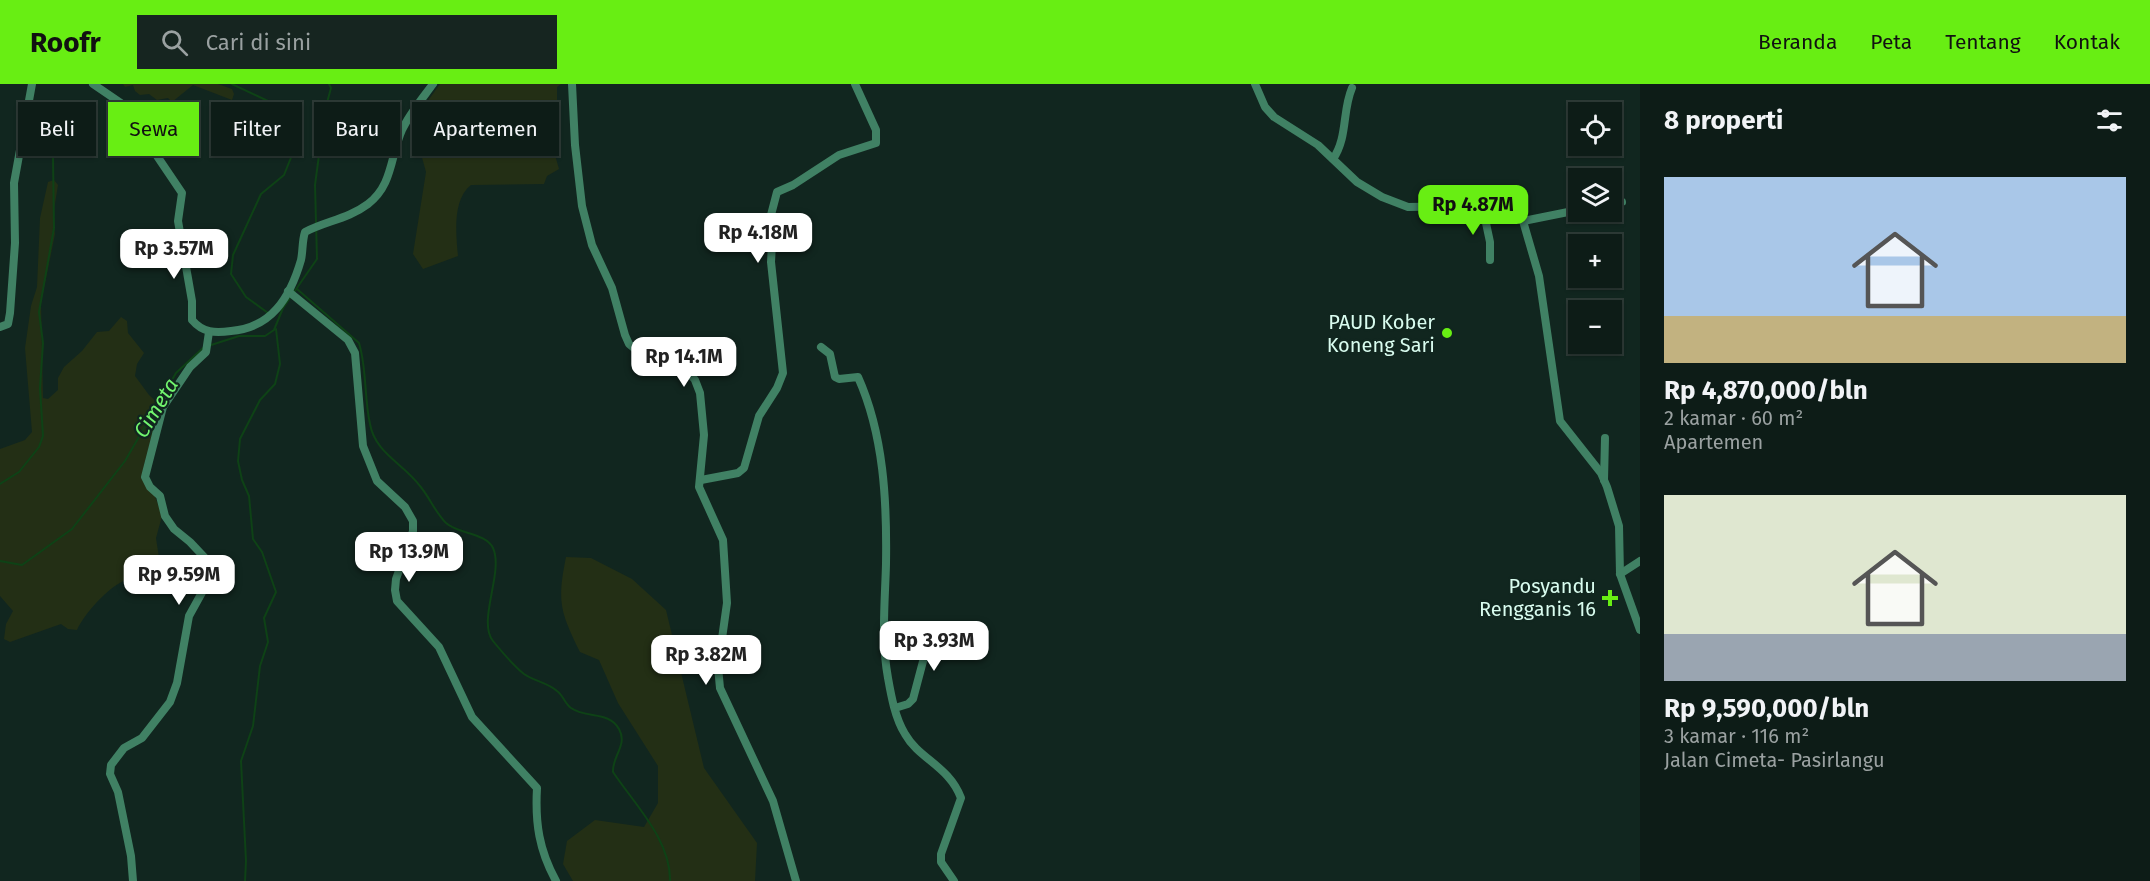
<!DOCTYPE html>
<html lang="id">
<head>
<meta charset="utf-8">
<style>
  body { margin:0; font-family:"Fira Sans",sans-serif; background:#162520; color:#f1f3f6; height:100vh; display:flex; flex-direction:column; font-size:22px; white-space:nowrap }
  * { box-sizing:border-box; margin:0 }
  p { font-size:20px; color:#9aa1a1 }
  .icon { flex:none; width:33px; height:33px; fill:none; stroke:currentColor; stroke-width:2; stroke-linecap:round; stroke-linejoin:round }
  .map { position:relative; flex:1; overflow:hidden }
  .details { display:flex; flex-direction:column; background:#0d1c17; width:510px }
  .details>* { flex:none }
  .top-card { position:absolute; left:18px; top:18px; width:570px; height:54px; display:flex; gap:12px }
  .controls { position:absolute; left:1568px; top:18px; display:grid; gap:12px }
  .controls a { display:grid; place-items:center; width:54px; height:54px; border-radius:0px; background:#0d1c17; box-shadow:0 2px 4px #0004,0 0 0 2px #2d3a36; font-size:30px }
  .price { position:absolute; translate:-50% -51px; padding:0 14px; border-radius:12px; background:#fff; color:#222; font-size:20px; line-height:39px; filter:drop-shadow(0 2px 3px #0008) }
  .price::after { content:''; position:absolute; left:50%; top:36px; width:18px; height:14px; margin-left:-9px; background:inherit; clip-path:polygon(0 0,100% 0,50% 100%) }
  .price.selected { background:#68ee13; color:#111 }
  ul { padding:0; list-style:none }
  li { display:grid; align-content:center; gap:12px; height:318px; padding:0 24px }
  li span { display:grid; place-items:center; height:186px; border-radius:0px; color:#555 }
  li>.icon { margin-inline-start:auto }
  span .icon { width:108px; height:108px; fill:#fffc; stroke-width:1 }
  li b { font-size:26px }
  h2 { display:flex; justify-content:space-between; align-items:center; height:72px; padding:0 24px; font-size:26px }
  .chip { padding:0 21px; border-radius:0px; background:#0d1c17; box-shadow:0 2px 4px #0004,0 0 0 2px #2d3a36; font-size:21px; line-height:54px }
  .chip.selected { background:#68ee13; color:#111 }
  header { display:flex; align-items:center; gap:36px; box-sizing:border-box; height:84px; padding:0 30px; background:#68ee13; color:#111 }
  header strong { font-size:28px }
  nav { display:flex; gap:33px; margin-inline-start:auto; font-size:21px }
  .search { width:420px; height:54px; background:#162520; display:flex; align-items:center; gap:15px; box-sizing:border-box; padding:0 21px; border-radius:0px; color:#9aa1a1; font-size:22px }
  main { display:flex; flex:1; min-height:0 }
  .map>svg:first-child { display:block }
  .green { fill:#232f15 }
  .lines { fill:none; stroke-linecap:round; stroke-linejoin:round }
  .stream { stroke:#0e4216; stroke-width:2 }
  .minor { stroke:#408164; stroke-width:8 }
  .poi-dot { fill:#68ee13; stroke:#11261f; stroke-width:2 }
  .labels { text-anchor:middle; stroke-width:4.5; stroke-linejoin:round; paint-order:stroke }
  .poi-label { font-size:20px; fill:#d9fcef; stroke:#11261f; text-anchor:end }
  .water-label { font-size:21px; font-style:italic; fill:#72f56e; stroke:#11261f }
</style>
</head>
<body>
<header>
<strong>Roofr</strong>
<div class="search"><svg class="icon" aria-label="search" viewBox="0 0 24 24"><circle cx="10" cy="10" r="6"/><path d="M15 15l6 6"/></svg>Cari di sini</div>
<nav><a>Beranda</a><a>Peta</a><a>Tentang</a><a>Kontak</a></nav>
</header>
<main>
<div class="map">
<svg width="1640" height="797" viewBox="0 0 1640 797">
  <rect width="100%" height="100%" fill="#11261f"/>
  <g class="green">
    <path d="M123,0H218L232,5L234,10L232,16L193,1L172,18L168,14L157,16L149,10L140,11L135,7L133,1L125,3Z"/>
    <path d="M440,0H561L557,3V31L554,38L560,57L555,71L559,85L547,92L544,100L471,101C452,116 456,150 458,172L423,185L413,170L426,88L418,59L419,47L427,18Z"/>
    <path d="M54,96L58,101L53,132L55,150L41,219L43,314L48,315L58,306V294L64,283L82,267L97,248L109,247L121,233L127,237L128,249L144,269L137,280L135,292L149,311L160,321L144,381L162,432L156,454L159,474L145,492C139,494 132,493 126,496C109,502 84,530 77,546L68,545L61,540L10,558L4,555L6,540L13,527L0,512V365L25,356L32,348L25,264L31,222L37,203L40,134L48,98Z"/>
    <path d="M566,473L591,474L632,495L666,526L704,684L757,759L755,797H573L563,780L567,757L595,736L644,743L658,719V682L618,619L599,576L580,568C560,527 557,518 566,473Z"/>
  </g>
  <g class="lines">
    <g class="stream">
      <path d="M232,0L270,18L294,49L292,71L284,91L261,110L233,171L231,190L246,213L268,229"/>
      <path d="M297,205L359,259C367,285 364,313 370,340C375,369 404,380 420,402C430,414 435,428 446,439C458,450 486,449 493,464C504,488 477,537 493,557C502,568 514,582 524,590C534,597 548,599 557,607C563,611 565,620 571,624C587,635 609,627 619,645C628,661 612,672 613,688C635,721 671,756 670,797"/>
      <path d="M208,262L239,252H265L274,246L283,224L317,175L315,101L325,26L331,4L329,0"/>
      <path d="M0,400L19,388L39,363L43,352L40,304L43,259L39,228L54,144L53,74"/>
      <path d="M0,477L22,481L72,445L125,377L176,289L203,264"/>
      <path d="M245,797L246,777L241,677L253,642L260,582L268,558L264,534L276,508L262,468L253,455L249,412L242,396L238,377L240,355L260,316L275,300L280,280L276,245"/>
    </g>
    <g class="minor">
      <path d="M93,0L134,28L155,69L182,109L178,137L192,217V236C203,249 215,249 231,247C271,244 290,214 301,176C303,167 302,157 305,148C326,137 348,135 368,120C393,101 390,73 402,46C410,29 422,15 433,0"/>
      <path d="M572,0L575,61L582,122L592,161L612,204L625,251L629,260L641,270L684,283L695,296L700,309L704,351L699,403L723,456L727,519L718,583L720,604L773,717L796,797"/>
      <path d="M1255,0L1265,23L1274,33L1318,61L1357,98L1382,113L1408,123L1468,122L1513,132L1523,137L1539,192L1560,337L1601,389L1607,403L1619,442L1620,490L1640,546"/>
      <path d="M1333,75C1348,53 1342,27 1352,4"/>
      <path d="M1611,120L1622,118"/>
      <path d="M1483,125L1490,158V176"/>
      <path d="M1523,137L1578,126"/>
      <path d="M288,207L348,256L355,269L363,362L377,397L405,423L413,437V447L396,495L395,506L397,517L439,563L472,633L537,704C535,739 539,766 556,797"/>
      <path d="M0,243L8,240L10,229L15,159L14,99L32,0"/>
      <path d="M821,263L830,270L835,293L839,295L858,293C884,351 887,418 886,480C885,518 881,556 888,594C891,611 895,634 905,650C919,675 949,682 961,714L941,770V778L954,797"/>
      <path d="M701,396L738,389L744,384L759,332L777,304L783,289L771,178L772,160L766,150L777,108L793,101L839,71L876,59V46L855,0"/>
      <path d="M1604,396L1605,354"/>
      <path d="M1620,490L1640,477"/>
      <path d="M895,624L908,620L913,615L926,566L933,550L964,560L975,559"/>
      <path d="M133,797L131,772L118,708L110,690L111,681L124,664L142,654L170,618L177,599L189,532L210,494L211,486L206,475L190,458L174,445L165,432L160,412L150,403L145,393L163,323L190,283L206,268L209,248"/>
    </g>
  </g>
  <g class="poi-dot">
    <circle cx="1447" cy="249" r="6"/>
    <path d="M1607 505h6v6h6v6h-6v6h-6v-6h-6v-6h6z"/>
  </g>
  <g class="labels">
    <g class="poi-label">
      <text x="1435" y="245">PAUD Kober<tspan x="1435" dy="23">Koneng Sari</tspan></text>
      <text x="1596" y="509">Posyandu<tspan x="1596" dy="23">Rengganis 16</tspan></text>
    </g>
    <g class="water-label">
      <text transform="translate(156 324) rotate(-59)" y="7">Cimeta</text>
    </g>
  </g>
</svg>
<div class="controls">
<a><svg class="icon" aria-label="locate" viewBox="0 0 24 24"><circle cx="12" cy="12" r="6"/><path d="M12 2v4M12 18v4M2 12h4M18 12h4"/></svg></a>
<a><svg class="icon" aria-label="layers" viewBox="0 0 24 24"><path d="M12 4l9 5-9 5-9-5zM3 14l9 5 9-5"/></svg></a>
<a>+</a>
<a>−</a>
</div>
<b class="price selected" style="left:1473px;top:152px">Rp 4.87M</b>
<b class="price" style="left:758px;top:180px">Rp 4.18M</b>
<b class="price" style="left:174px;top:196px">Rp 3.57M</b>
<b class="price" style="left:684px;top:304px">Rp 14.1M</b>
<b class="price" style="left:409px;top:499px">Rp 13.9M</b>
<b class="price" style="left:179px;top:522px">Rp 9.59M</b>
<b class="price" style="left:934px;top:588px">Rp 3.93M</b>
<b class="price" style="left:706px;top:602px">Rp 3.82M</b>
<div class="top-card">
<a class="chip">Beli</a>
<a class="chip selected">Sewa</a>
<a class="chip">Filter</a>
<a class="chip">Baru</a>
<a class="chip">Apartemen</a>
</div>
</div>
<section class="details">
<h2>8 properti<svg class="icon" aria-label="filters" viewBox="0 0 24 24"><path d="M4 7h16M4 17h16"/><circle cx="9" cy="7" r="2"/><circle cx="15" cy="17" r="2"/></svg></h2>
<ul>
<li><span style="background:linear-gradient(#a9c7e8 75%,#c2b280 0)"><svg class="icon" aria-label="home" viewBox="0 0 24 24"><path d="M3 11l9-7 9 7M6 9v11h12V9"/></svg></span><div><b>Rp 4,870,000/bln</b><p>2 kamar · 60 m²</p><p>Apartemen</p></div></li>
<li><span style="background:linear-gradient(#dfe7d0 75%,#9aa5b1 0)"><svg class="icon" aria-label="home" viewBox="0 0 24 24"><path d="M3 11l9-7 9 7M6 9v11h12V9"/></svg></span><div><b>Rp 9,590,000/bln</b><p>3 kamar · 116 m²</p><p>Jalan Cimeta- Pasirlangu</p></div></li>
</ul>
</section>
</main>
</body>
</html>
